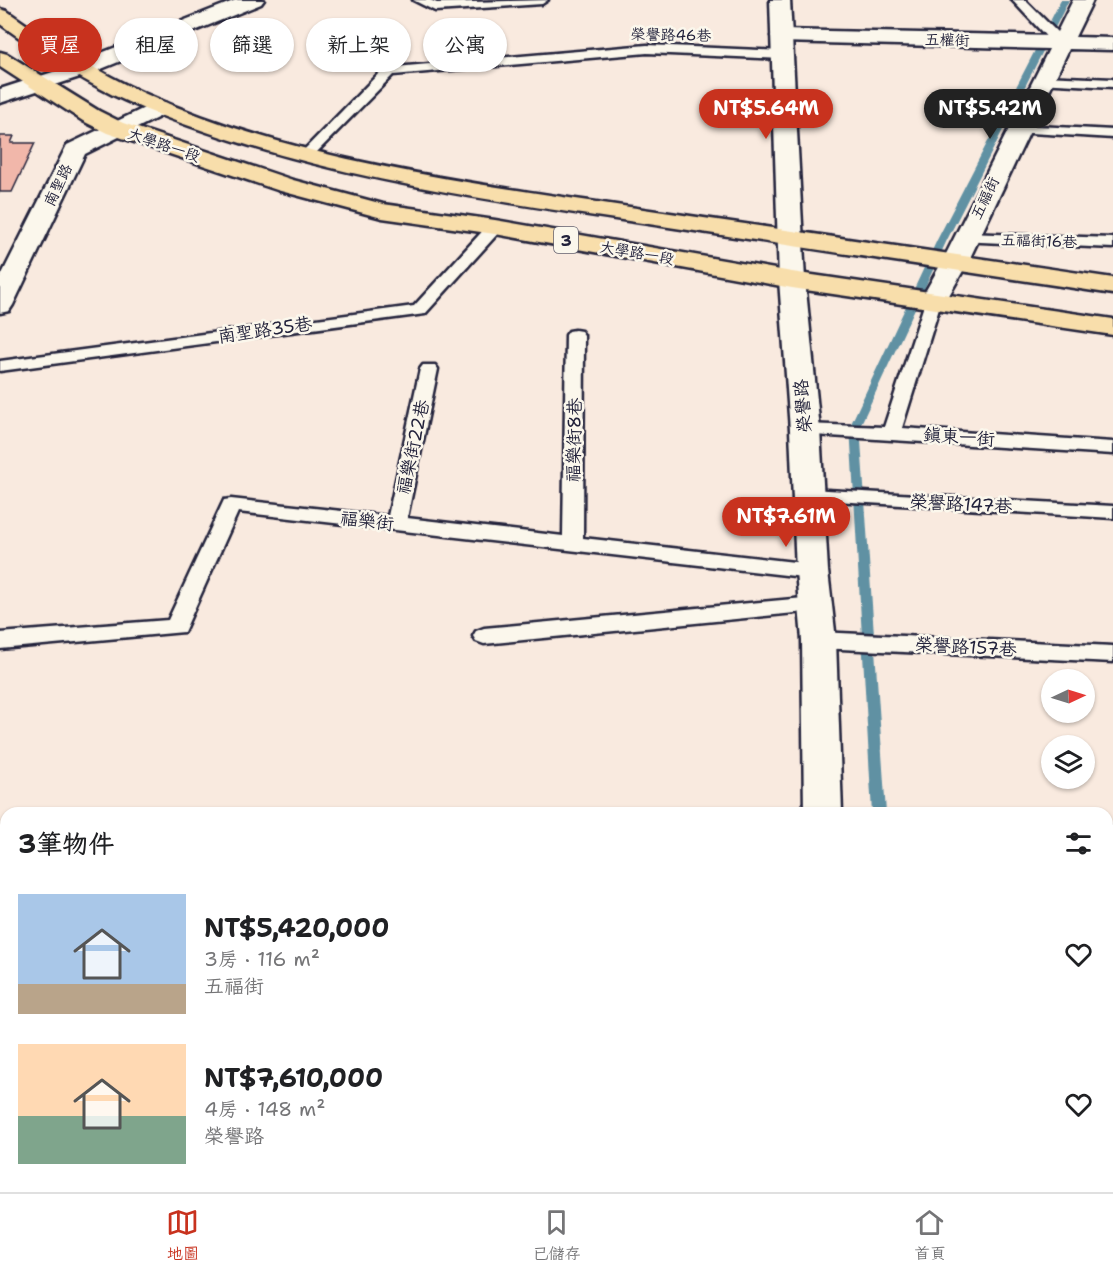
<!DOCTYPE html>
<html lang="zh-TW">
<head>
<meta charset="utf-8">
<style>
  body { margin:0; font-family:"Shantell Sans","LXGW WenKai TC",sans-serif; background:#f2f2f2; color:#202124; height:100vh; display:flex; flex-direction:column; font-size:22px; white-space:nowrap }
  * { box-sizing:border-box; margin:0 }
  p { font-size:20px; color:#757577 }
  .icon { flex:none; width:33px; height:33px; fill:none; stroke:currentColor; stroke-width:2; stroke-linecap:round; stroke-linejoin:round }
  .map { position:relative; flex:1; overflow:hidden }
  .sheet { position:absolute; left:0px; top:807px; width:1113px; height:386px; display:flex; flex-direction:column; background:#fff; border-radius:18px 18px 0 0; box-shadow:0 2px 4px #0004 }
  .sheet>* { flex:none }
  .guide { position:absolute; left:18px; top:18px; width:600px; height:54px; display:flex; gap:12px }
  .needle { width:39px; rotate:86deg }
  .fabs { position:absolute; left:1041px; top:669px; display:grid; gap:12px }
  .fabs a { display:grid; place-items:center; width:54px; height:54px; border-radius:50%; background:#fff; box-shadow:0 2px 4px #0004; font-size:30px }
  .price { position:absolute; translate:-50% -51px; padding:0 14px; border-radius:21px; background:#c8321e; color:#fff; font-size:20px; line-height:39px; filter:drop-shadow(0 2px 3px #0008) }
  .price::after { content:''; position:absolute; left:50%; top:36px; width:18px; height:14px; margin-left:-9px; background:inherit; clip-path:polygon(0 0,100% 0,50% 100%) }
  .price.current { background:#222; color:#fff }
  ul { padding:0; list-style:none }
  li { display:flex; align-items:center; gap:18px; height:150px; padding:0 18px }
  li span { display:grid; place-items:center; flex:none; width:168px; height:120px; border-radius:0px; color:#555 }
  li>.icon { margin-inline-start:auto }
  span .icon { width:72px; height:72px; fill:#fffc; stroke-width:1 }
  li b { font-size:26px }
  h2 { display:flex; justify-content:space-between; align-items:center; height:72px; padding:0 18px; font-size:26px }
  .tag { padding:0 21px; border-radius:27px; background:#fff; box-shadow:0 2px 4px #0004; font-size:21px; line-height:54px }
  .tag.current { background:#c8321e; color:#fff }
  .tab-bar { display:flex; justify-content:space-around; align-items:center; height:84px; border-top:2px solid #e0e0e0; background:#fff; font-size:16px; color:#757577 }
  .tab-bar a { display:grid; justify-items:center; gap:3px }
  .tab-bar .current { color:#c8321e }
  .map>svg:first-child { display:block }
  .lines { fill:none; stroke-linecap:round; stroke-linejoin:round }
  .stream { fill:#6191a3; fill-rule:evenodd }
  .building { fill:#f1b7aa; stroke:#22223b; stroke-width:1.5 }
  .service-casing { stroke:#22223b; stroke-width:5 }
  .minor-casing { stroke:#22223b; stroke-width:5 }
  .tertiary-casing { stroke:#22223b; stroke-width:5 }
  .secondary-casing { stroke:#22223b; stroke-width:5 }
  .primary-casing { stroke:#22223b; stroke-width:5 }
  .service { fill:#fbf7ec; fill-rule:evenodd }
  .minor { fill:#fbf7ec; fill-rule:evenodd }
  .tertiary { fill:#fbf7ec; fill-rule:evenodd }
  .secondary { fill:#fbf7ec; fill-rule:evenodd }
  .primary { fill:#f8deab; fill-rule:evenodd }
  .labels { text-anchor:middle; stroke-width:5; stroke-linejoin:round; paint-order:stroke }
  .far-street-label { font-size:15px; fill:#22223b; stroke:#fbf7ec }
  .shield { fill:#fbf7ec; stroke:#636270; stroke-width:1.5 }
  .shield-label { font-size:16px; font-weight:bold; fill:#22223b }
  .street-label { font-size:18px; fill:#22223b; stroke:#fbf7ec }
</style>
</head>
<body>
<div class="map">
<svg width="1113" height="1192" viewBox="0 0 1113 1192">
  <rect width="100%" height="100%" fill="#f9eadf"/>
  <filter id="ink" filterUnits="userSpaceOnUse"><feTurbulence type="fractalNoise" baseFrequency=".0167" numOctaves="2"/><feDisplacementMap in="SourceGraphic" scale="12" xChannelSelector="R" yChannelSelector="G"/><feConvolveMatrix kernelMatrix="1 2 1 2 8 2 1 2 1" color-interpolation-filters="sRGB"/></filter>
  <g filter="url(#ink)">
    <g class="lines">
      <g class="stream">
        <path d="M1061,0H1069L947,240L860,426L886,813H872L850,426L937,240Z"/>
        <rect x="895" y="1186" width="16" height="6"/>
      </g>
    </g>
    <path class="building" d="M0,136H14L11,143H35L12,192H0Z"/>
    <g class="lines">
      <g class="service-casing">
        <g id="service">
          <path d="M413,0H430L437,3L548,0L542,4L435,11Z"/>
          <path d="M1012,0H1025L1065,40L1067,43L1065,46H1055Z"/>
          <path d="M647,45L783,51L790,55L783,59L647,53L393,75L312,157L307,158L300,154L384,68Z"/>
          <path d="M1043,76L1113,79V87L1038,83L1036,80L1038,77Z"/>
          <path d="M1019,125L1113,130V138L1014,132L1012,129Z"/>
          <path d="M495,222L503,227L501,230L425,314L0,371V361L414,306L489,224Z"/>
          <path d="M965,233L1113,238V248L959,241L957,238Z"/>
          <path d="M934,294L942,299L902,428L1113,442V454L798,434L796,430L798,426L805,424L884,427L926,299Z"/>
          <path d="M575,330L581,331L584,335L583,538L812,564L819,566L822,571L819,576L812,578L238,512L184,632L0,649V633L168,620L224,500L231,499L388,516L420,369L423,365H435L438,369L407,518L563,536L566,335L569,331Z"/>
          <path d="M809,489L1113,506V518L802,499L799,495L802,491Z"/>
          <path d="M815,597L822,599L826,604L822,609L815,611L484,644L476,641L473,636L476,631L484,628Z"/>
          <path d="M819,632L1113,646V662L819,648L811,645L808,640L811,635Z"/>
          <rect x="0" y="1003" width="6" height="24"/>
          <rect x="1107" y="1043" width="6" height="24"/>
        </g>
      </g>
      <g class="minor-casing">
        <g id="minor">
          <path d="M236,0H264L261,4L89,74L81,75L73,74L70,69L73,64Z"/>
          <path d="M1073,0H1093L1075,37L1113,38V50L1069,49L968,262L947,299L943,305L934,307L925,305L921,299L942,262L1049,49L781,42L774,40L771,36L774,32L781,30L1055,36Z"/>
          <path d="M159,101L167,103L170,108L167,113L85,154L13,305L9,311L0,313V278L67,145Z"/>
          <path d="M1107,827L1113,828V860L1107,859Z"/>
        </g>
      </g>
      <g class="tertiary-casing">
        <g id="tertiary">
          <path d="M770,0H790L805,280L820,430L828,571L836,640L842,813H804L802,640L796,571L790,430L779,280Z"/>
          <rect x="814" y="1186" width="46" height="6"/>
        </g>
      </g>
      <g class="secondary-casing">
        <path id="secondary" d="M81,63L89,64L92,69L89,74L0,103V89Z"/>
      </g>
      <g class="primary-casing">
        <g id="primary">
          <path d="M0,9L7,11C51,42 96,72 146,94C303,164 481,184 650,210C805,233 959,255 1113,278V294C956,270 799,247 642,223C508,203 373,184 244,144C199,130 155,115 113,95C73,75 36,50 0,24Z"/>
          <path d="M0,52L7,54L99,111L123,123L293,180L383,204L495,220L792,272L1113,319V335L792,288L495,234L382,218L277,190L107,133L83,121L0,67Z"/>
        </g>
      </g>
      <use href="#service" class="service"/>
      <use href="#minor" class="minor"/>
      <use href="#tertiary" class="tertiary"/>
      <use href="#secondary" class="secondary"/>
      <use href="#primary" class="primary"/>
    </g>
  </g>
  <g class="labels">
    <g class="far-street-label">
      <text transform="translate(671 35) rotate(1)" y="5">榮譽路46巷</text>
      <text transform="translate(947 40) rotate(1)" y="5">五權街</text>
      <text transform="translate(164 145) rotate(19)" y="5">大學路一段</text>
      <text transform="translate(58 185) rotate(-64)" y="5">南聖路</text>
      <text transform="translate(985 198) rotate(-64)" y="5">五福街</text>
      <text transform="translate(1039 241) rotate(2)" y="5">五福街16巷</text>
      <text transform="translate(637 253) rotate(10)" y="5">大學路一段</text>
    </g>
    <rect class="shield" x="554" y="227" width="24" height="26" rx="4.5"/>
    <g class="shield-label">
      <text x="566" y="246">3</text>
    </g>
    <g class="street-label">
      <text transform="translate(265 330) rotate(-8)" y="6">南聖路35巷</text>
      <text transform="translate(803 406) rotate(-95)" y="6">榮譽路</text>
      <text transform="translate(959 437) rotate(4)" y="6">鎮東一街</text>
      <text transform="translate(574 440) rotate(-89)" y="6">福樂街8巷</text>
      <text transform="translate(413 447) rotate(-78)" y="6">福樂街22巷</text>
      <text transform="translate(961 504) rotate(3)" y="6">榮譽路147巷</text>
      <text transform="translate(367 521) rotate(7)" y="6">福樂街</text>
      <text transform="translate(966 647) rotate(3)" y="6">榮譽路157巷</text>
    </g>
  </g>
</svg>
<div class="fabs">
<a><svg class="needle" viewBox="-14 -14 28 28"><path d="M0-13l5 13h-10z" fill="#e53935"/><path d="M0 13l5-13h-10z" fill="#757577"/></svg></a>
<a><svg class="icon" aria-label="layers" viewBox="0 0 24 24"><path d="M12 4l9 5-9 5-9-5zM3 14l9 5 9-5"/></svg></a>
</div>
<b class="price" style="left:766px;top:140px">NT$5.64M</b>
<b class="price current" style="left:990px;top:140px">NT$5.42M</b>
<b class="price" style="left:786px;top:548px">NT$7.61M</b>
<div class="guide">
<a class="tag current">買屋</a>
<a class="tag">租屋</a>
<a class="tag">篩選</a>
<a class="tag">新上架</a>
<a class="tag">公寓</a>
</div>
<section class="sheet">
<h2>3筆物件<svg class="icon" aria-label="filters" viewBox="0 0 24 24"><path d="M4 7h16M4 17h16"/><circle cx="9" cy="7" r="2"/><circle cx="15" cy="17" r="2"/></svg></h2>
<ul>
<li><span style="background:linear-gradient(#a9c7e8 75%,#b9a48a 0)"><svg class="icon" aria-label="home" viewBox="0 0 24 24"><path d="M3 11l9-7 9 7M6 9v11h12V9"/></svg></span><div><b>NT$5,420,000</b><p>3房 · 116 m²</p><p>五福街</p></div><svg class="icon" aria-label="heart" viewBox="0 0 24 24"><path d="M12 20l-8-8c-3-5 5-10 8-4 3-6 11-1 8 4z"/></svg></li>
<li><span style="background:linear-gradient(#ffd9b3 60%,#7fa58c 0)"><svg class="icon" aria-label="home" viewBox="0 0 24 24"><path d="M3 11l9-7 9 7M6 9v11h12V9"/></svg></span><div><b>NT$7,610,000</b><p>4房 · 148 m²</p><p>榮譽路</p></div><svg class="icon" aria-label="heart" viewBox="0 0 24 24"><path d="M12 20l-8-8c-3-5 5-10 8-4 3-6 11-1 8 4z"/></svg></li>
</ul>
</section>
</div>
<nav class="tab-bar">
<a class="current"><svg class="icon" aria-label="map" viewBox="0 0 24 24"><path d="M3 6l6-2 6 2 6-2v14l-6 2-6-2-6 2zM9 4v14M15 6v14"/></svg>地圖</a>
<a><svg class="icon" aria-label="saved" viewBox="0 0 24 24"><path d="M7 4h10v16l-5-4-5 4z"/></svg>已儲存</a>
<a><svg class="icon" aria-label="home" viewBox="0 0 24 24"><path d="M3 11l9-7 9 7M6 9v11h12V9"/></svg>首頁</a>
</nav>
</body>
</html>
